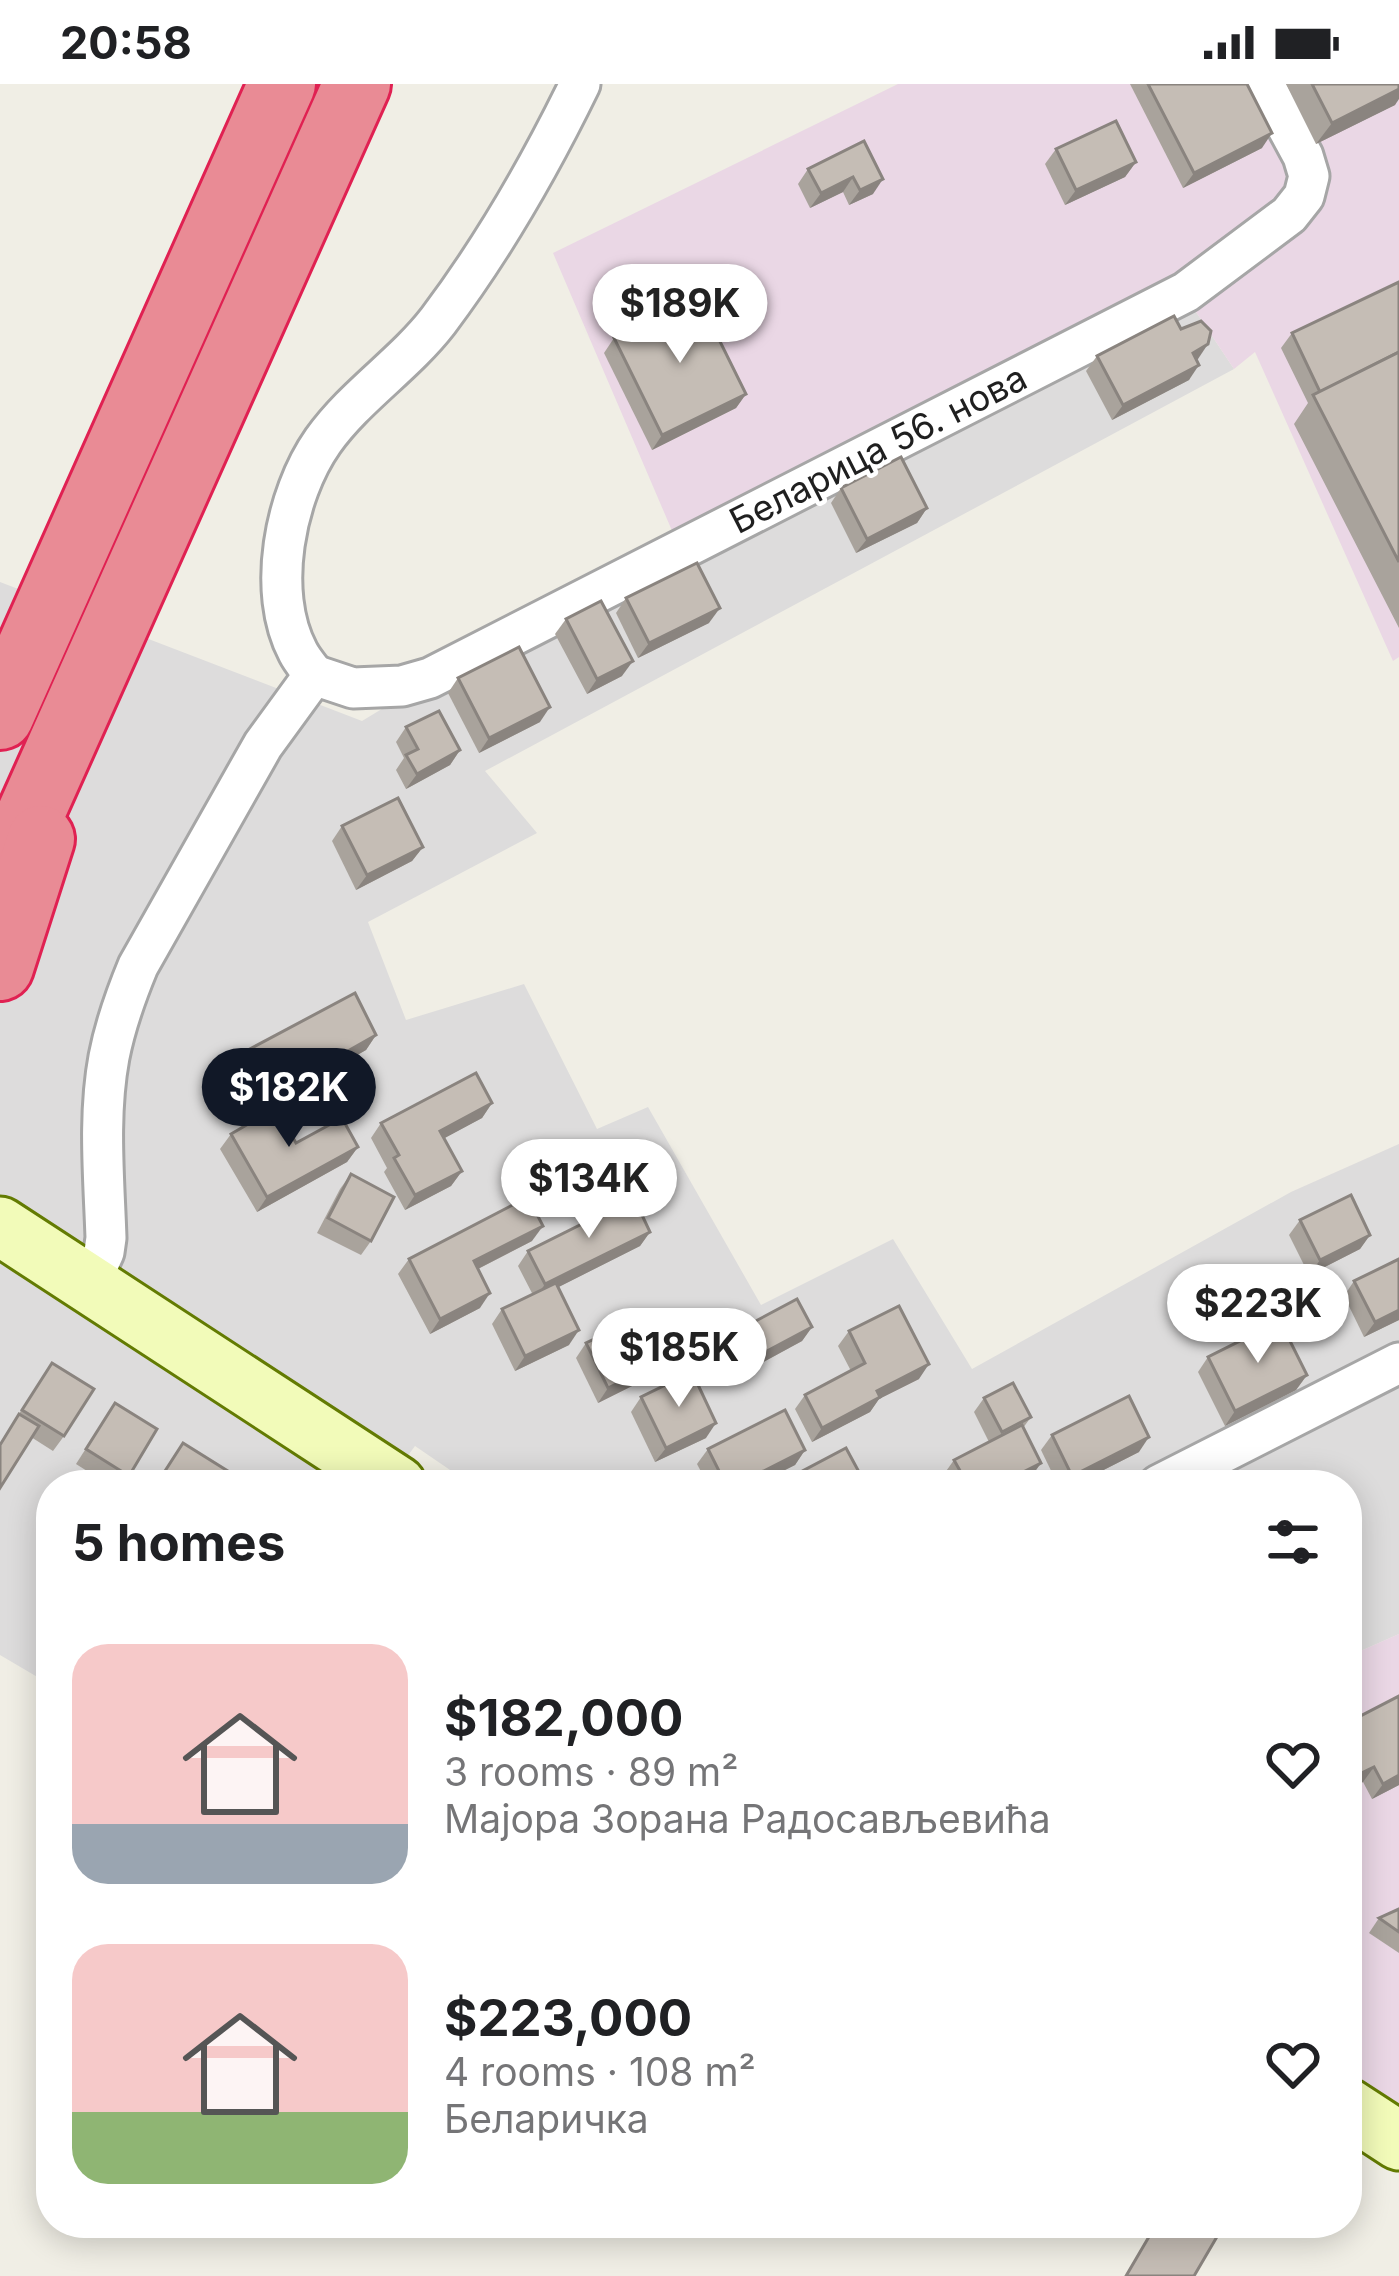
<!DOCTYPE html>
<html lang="en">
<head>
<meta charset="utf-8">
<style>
  body { margin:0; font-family:Inter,sans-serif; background:#f2f2f2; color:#202124; height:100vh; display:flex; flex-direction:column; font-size:45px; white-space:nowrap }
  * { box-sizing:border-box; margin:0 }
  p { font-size:39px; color:#757577 }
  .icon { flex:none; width:66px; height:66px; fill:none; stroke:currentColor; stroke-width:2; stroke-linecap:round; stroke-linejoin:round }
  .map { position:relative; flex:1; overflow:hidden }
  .drawer { position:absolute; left:36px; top:1386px; width:1326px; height:768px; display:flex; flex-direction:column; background:#fff; border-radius:48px; box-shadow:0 6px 30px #0003 }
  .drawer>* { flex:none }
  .price { position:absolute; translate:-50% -102px; padding:0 27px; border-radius:42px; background:#fff; color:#222; font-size:39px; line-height:78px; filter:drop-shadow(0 3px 6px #0008) }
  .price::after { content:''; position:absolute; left:50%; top:72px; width:36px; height:27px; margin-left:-18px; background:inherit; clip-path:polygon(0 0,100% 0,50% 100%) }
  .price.selected { background:#111827; color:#fff }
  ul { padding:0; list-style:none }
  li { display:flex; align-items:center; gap:36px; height:300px; padding:0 36px }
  li span { display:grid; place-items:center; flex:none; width:336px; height:240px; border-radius:36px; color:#555 }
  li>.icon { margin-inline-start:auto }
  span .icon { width:144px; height:144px; fill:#fffc; stroke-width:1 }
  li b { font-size:51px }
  h2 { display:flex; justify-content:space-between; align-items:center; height:144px; padding:0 36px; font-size:51px }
  .status { display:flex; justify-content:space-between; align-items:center; height:84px; padding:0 60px; background:#fff; direction:ltr }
  .status svg { height:33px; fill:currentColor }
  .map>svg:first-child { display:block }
  .residential { fill:#dddcdc }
  .industrial { fill:#ead7e5 }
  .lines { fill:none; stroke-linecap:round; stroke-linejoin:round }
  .minor-casing { stroke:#a6a6a6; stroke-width:45 }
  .secondary-casing { stroke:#637b02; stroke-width:63 }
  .motorway-casing { stroke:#e02152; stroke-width:72 }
  .minor { stroke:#fff; stroke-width:39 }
  .secondary { stroke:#f2fbb9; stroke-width:57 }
  .motorway { stroke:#e98b95; stroke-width:66 }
  .wall { fill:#a9a39c }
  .shaded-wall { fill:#8a847f }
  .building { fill:#c5bdb5; stroke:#8a847f; stroke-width:3 }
  .labels { text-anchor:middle; stroke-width:9; stroke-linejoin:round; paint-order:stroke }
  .street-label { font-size:36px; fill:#1f1f1f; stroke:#fff }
</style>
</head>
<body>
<div class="status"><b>20:58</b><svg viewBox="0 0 49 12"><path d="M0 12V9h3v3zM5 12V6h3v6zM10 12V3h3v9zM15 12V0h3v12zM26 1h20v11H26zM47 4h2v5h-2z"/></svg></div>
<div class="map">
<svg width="1399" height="2192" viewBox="0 0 1399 2192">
  <rect width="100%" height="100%" fill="#f0eee5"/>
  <path class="residential" d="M1174,195L1234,285L485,687L537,749L368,838L406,936L524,900L597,1045L648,1023L761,1221L893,1155L972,1285L1291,1108L1399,1060V1550L1347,1573V1401H472L415,1362L386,1401H51V1601L0,1571V498L362,637L673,449Z"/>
  <g class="industrial">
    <path d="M898,0H1399V573L1393,577L1255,268L1234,285L1174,195L673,449L553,169Z"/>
    <path d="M1399,1550V2023L1347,1989V1573Z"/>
  </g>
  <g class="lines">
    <g class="minor-casing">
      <g id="minor">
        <path d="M314,591L353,604L402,602L430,594L1186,208L1289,131L1304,112L1309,92L1303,72L1264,0"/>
        <path d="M314,591C309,584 302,576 298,568C266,508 285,411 323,357C355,312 404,281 438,237C493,164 540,82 580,0"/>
        <path d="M90,1199L104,1168L106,1154C104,1094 98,1032 109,973C115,942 126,911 138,882L263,661L314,591"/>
        <path d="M1159,1401L1399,1279"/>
      </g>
    </g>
    <g class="secondary-casing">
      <g id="secondary">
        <path d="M0,1142L397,1401"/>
        <path d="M1347,2023L1399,2057"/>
      </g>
    </g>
    <g class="motorway-casing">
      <g id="motorway">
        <path d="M0,632L282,0"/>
        <path d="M0,798L357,0"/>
        <path d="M0,883L41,755"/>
      </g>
    </g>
    <use href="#minor" class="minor"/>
    <use href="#secondary" class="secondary"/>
    <use href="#motorway" class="motorway"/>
  </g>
  <g class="wall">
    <path d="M1130,0H1247L1262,64L1183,104Z"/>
    <path d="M1286,0H1399L1395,21L1316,60Z"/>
    <path d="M864,57L873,110L849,121L843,108L810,124L798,100L808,85Z"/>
    <path d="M1056,65L1136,78L1125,93L1065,121L1045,80Z"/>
    <path d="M1399,198V544L1294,340L1308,319L1281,264L1292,249Z"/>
    <path d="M614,254L746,310L736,324L652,366L604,269Z"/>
    <path d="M1097,272L1197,276L1189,296L1112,336L1086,287Z"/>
    <path d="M841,404L927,424L917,439L856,469L831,419Z"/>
    <path d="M626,514L709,539L638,574L616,529Z"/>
    <path d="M566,535L622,592L587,610L555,550Z"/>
    <path d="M458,594L540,638L479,669L448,609Z"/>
    <path d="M406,643L460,666L450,681L406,705L396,686L404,674L396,658Z"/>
    <path d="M342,742L423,763L412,777L356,806L332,757Z"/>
    <path d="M376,951L366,966L246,1034L220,990L231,975Z"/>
    <path d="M492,1019L482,1034L444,1054L462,1087L451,1102L405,1126L384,1088L387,1084L371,1054L381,1039Z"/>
    <path d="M231,1050L296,1059L358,1063L347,1078L257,1128L220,1065Z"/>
    <path d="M351,1090L371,1157L361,1171L317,1149L340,1105Z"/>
    <path d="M1300,1136L1370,1151L1360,1165L1309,1191L1289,1151Z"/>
    <path d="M650,1148L640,1162L558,1203L569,1261L515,1287L492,1240L502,1225L533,1211L518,1182L528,1167Z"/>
    <path d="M532,1157L478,1185L480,1224L430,1250L398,1190L409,1175Z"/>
    <path d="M1354,1197L1399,1236L1364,1253L1344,1212Z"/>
    <path d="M812,1243L802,1257L741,1290L726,1262L737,1247Z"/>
    <path d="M849,1247L919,1295L879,1315L870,1328L812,1358L795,1325L805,1311L851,1287L838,1262Z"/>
    <path d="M586,1259L662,1277L652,1292L598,1319L576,1274Z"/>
    <path d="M1208,1273L1307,1291L1296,1306L1225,1342L1198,1288Z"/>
    <path d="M52,1279L64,1352L53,1367L31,1353L0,1404V1359Z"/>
    <path d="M641,1313L706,1354L655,1378L631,1328Z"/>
    <path d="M984,1314L1031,1333L1023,1344L1041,1379L1031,1393L1016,1401H949L944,1390L954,1376L989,1358L974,1328Z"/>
    <path d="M115,1319L157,1345L122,1401H109L76,1380Z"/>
    <path d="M1052,1351L1139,1368L1074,1401H1058L1041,1366Z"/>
    <path d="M708,1365L805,1366L795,1381L755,1401H708L697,1380Z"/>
    <path d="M795,1391L866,1401H788Z"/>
    <path d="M1347,1639L1399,1701L1372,1715L1363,1698L1347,1706Z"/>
    <path d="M1399,1825V1869L1369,1849L1379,1834Z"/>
  </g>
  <g class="shaded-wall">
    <path d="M1399,5V15L1395,21L1316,60L1332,39Z"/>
    <path d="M1272,49L1262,64L1183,104L1194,89Z"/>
    <path d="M1136,78L1125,93L1065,121L1076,106Z"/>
    <path d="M853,93L843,108L810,124L821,109Z"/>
    <path d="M883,95L873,110L849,121L860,106Z"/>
    <path d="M1208,260L1198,275L1183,284L1193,269Z"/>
    <path d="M1199,281L1189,296L1112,336L1123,321Z"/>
    <path d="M746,310L736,324L652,366L662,351Z"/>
    <path d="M927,424L917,439L856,469L867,455Z"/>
    <path d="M720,524L709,539L638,574L649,559Z"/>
    <path d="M633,577L622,592L587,610L597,595Z"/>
    <path d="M550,623L540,638L479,669L489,654Z"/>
    <path d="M460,666L450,681L406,705L417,690Z"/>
    <path d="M423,763L412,777L356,806L367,791Z"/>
    <path d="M376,951L366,966L246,1034L256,1019Z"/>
    <path d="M492,1019L482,1034L430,1062L440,1047Z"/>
    <path d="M358,1063L347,1078L257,1128L267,1113Z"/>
    <path d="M462,1087L451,1102L405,1126L415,1111Z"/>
    <path d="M543,1142L532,1157L464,1192L474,1177Z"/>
    <path d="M650,1148L640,1162L535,1215L545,1200Z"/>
    <path d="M1370,1151L1360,1165L1309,1191L1320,1176Z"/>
    <path d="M490,1209L480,1224L430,1250L440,1235Z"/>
    <path d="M1399,1226V1236L1364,1253L1375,1238Z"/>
    <path d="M812,1243L802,1257L741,1290L752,1275Z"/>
    <path d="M579,1246L569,1261L515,1287L525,1272Z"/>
    <path d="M662,1277L652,1292L598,1319L608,1304Z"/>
    <path d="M929,1280L919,1295L879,1315L870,1328L812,1358L822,1344L877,1307Z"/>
    <path d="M1307,1291L1296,1306L1225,1342L1235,1327Z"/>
    <path d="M716,1339L706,1354L655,1378L666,1364Z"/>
    <path d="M1149,1353L1139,1368L1074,1401H1066L1072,1392Z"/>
    <path d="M805,1366L795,1381L755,1401H736Z"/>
    <path d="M1041,1379L1031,1393L1016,1401H998Z"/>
    <path d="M1374,1683L1363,1698L1347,1706V1696Z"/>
    <path d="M1399,1691V1701L1372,1715L1383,1700Z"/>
  </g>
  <g class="building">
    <path d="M1148,0H1247L1272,49L1194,89Z"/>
    <path d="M1312,0H1399V5L1332,39Z"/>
    <path d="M1116,37L1136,78L1076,106L1056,65Z"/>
    <path d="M864,57L883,95L860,106L853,93L821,109L808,85Z"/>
    <path d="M1399,198V268L1320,308L1292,249Z"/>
    <path d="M698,213L746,310L662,351L614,254Z"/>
    <path d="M1174,232L1181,245L1201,237L1211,247L1208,260L1193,269L1199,281L1123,321L1097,272Z"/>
    <path d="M1399,268V478L1313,311Z"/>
    <path d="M901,373L927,424L867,455L841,404Z"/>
    <path d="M697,479L720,524L649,559L626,514Z"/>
    <path d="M601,517L633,577L597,595L566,535Z"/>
    <path d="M519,563L550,623L489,654L458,594Z"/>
    <path d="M439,627L460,666L417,690L406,671L418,665L406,643Z"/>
    <path d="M398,714L423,763L367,791L342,742Z"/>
    <path d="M355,909L376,951L256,1019L231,975Z"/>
    <path d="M476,989L492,1019L440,1047L462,1087L415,1111L394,1074L399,1071L381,1039Z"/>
    <path d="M276,1024L296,1059L342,1034L358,1063L267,1113L231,1050Z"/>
    <path d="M351,1090L394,1113L371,1157L328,1134Z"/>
    <path d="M1351,1111L1370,1151L1320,1176L1300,1136Z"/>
    <path d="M528,1113L543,1142L474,1177L490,1209L440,1235L409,1175Z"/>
    <path d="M634,1114L650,1148L545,1200L528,1167Z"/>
    <path d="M1399,1175V1226L1375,1238L1354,1197Z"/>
    <path d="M556,1199L579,1246L525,1272L502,1225Z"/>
    <path d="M797,1215L812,1243L752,1275L737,1247Z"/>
    <path d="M899,1222L929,1280L877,1307L880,1313L822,1344L805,1311L865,1279L849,1247Z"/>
    <path d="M641,1233L662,1277L608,1304L586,1259Z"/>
    <path d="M1280,1237L1307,1291L1235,1327L1208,1273Z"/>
    <path d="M52,1279L94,1305L64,1352L22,1326Z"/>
    <path d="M692,1288L716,1339L666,1364L641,1313Z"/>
    <path d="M1013,1299L1031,1333L1002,1348L984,1314Z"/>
    <path d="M1129,1312L1149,1353L1072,1392L1052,1351Z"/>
    <path d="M115,1319L157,1345L129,1392L86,1365Z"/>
    <path d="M785,1326L805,1366L736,1401H726L708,1365Z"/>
    <path d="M19,1330L39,1342L0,1404V1361Z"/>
    <path d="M1022,1341L1041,1379L998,1401H968L954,1376Z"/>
    <path d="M183,1359L231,1389L223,1401H156Z"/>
    <path d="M846,1364L866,1401H800L795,1391Z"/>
    <path d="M1399,1612V1691L1383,1700L1374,1683L1347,1696V1639Z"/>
    <path d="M1399,1825V1848L1379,1834Z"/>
    <path d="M1157,2139H1225L1194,2192H1126Z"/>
  </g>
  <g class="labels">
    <g class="street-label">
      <text transform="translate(878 365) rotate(-27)" y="13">Беларица 56. нова</text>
    </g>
  </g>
</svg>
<b class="price" style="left:680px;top:282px">$189K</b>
<b class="price selected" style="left:289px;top:1066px">$182K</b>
<b class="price" style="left:589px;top:1157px">$134K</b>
<b class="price" style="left:1258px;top:1282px">$223K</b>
<b class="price" style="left:679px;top:1326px">$185K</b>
<section class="drawer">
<h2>5 homes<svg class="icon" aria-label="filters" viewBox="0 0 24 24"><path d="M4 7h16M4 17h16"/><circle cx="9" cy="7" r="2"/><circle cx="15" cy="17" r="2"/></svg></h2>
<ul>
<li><span style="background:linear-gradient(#f6c9c9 75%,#9aa5b1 0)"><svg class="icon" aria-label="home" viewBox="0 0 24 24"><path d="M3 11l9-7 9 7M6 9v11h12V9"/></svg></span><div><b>$182,000</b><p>3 rooms · 89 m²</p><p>Мајора Зорана Радосављевића</p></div><svg class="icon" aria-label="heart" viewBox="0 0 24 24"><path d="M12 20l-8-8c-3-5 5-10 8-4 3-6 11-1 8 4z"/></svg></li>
<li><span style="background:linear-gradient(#f6c9c9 70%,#8fb573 0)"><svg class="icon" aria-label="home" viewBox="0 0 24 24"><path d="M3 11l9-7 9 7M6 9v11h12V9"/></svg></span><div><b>$223,000</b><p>4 rooms · 108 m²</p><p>Беларичка</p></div><svg class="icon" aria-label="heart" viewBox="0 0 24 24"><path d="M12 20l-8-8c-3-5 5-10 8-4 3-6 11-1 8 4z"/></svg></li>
</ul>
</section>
</div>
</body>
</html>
